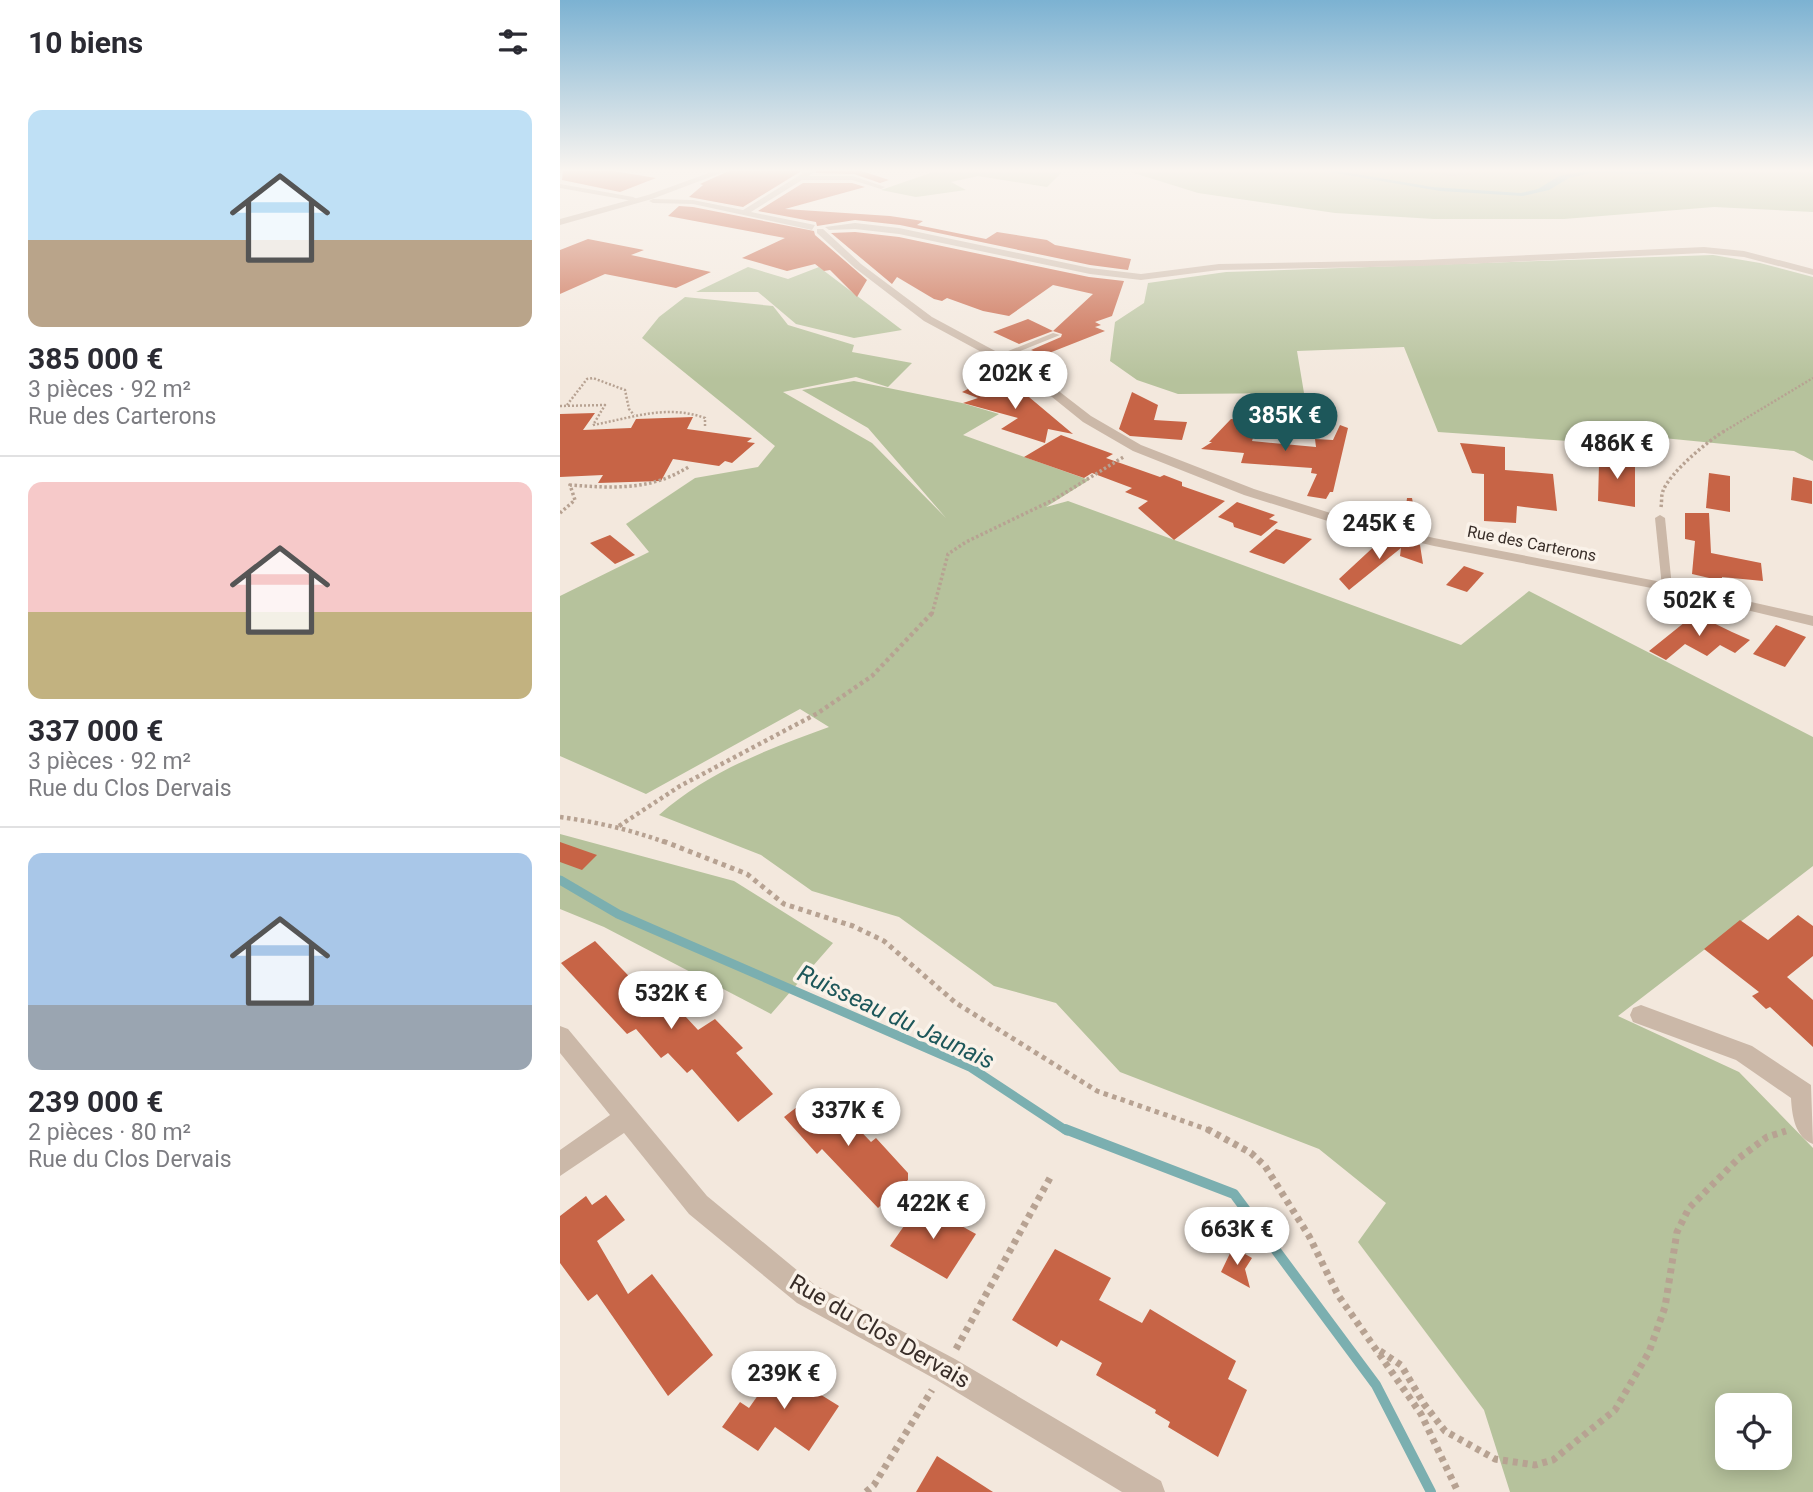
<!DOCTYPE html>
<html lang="fr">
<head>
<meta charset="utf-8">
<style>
  body { margin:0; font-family:Roboto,sans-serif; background:#f2f2f3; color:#2b2b33; height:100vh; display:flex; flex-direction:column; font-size:26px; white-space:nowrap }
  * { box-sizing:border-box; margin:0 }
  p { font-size:23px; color:#7c7c81 }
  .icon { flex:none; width:38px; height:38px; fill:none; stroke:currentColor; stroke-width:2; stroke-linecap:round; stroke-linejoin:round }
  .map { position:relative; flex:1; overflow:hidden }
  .panel { display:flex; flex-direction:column; background:#fff; width:560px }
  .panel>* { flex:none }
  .tools { position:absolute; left:1155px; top:1393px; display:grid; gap:14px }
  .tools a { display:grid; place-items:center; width:77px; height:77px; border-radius:14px; background:#fff; box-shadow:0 4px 18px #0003; font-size:35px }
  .price { position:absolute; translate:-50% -60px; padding:0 16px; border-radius:24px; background:#fff; color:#222; font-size:23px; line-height:46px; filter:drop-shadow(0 2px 4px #0008) }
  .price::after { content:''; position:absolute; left:50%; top:42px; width:21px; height:16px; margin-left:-10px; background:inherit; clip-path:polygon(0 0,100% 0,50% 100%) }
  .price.on { background:#1d575a; color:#fff }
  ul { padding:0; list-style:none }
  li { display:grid; align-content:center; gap:14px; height:371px; padding:0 28px }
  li+li { border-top:2px solid #e1e1e2 }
  li span { display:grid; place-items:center; height:217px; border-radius:14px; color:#555 }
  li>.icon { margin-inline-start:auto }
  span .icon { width:126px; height:126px; fill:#fffc; stroke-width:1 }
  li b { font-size:30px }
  h2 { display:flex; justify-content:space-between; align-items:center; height:84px; padding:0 28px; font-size:30px }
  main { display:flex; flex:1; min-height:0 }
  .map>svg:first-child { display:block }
  .green { fill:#b6c29c; fill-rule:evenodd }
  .water { fill:#7bafb0 }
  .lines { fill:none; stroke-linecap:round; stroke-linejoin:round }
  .stream-far1 { stroke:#7bafb0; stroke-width:9 }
  .stream { stroke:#7bafb0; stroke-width:10 }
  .building { fill:#c76446 }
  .path-far5 { stroke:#b7a292; stroke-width:2; stroke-dasharray:2 2; stroke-linecap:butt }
  .path-far4 { stroke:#b7a292; stroke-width:2.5; stroke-dasharray:2 2; stroke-linecap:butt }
  .path-far3 { stroke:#b7a292; stroke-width:3.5; stroke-dasharray:2.5 2.5; stroke-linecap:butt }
  .path-far2 { stroke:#b7a292; stroke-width:4.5; stroke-dasharray:3.5 3.5; stroke-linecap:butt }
  .path-far1 { stroke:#b7a292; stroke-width:5; stroke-dasharray:4.5 4.5; stroke-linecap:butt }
  .path { stroke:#b7a292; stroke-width:7; stroke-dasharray:5 5; stroke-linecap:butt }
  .service { fill:#cbb8a8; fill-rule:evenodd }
  .minor { fill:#cbb8a8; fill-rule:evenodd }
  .tertiary { fill:#cbb8a8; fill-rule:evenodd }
  .labels { text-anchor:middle; stroke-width:7; stroke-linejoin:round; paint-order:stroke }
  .far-street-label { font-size:16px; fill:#382d28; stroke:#faf2e9 }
  .near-street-label { font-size:23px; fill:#382d28; stroke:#faf2e9 }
  .near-water-label { font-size:24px; font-style:italic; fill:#1d575a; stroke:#faf2e9 }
</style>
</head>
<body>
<main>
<section class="panel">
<h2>10 biens<svg class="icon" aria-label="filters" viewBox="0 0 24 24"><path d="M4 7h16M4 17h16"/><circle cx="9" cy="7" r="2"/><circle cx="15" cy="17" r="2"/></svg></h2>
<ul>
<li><span style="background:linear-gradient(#bfe0f5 60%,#b9a48a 0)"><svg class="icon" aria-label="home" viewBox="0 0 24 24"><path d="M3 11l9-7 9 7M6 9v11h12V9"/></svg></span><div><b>385 000 €</b><p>3 pièces · 92 m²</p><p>Rue des Carterons</p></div></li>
<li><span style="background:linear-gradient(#f6c9c9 60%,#c2b280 0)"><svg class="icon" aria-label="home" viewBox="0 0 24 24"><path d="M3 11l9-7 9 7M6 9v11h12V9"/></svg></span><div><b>337 000 €</b><p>3 pièces · 92 m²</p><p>Rue du Clos Dervais</p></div></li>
<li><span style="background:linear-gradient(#a9c7e8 70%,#9aa5b1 0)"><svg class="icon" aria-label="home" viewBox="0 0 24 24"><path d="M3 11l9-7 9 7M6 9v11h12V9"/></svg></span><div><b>239 000 €</b><p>2 pièces · 80 m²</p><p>Rue du Clos Dervais</p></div></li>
</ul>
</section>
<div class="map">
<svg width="1253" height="1492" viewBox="0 0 1253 1492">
  <rect width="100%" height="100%" fill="#f3e8dd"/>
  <g class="green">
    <path d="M379,170H504L487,187L418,176L391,182L406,190L356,197L321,190Z"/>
    <path d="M564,170H1253V212L1154,207L1004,219H874L775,213L638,193Z"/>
    <path d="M1153,255L1200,263L1253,277V461L1234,451L1103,438L1023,442L878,432L844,347L737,351L744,393L618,394L577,380L550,361L555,322L584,303L588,283L666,272Z"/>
    <path d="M188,267L228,279L259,267L342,330L294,338L236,324L198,292H136Z"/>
    <path d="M125,297L213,306L228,325L294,345L292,352L352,363L328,387L296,377L223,392L312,443L386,518L308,428L242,390L294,381L402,403L439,414L403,435L529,480L486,507L508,501L901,645L969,591L1253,737V866L1058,1016L1179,1072L1253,1148V1492H950L924,1410L798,1242L826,1203L759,1149L560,1072L496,1003L434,986L339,917L252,891L201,855L99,815C149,771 208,749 269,727L240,709L86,794L0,756V596L89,552L66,524L135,478L198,467L215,446L82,338L99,317ZM1167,1405H1220V1458H1167Z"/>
    <path d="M0,834L174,881L273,943L211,1014L44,927L0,909Z"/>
  </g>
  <path class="water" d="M757,170H773L872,187L961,193L978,189L999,176L1026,171L1117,170L1091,174L1031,173L1009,178L989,190L963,196L880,191Z"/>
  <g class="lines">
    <path class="stream-far1" d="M0,880L58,914L410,1067L507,1131"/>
    <path class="stream" d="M505,1129L674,1194L816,1385L871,1492"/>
  </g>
  <g class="building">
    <path d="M3,170H47L96,178L60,192L2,180Z"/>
    <path d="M171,170H243L183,207L129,197L143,185L140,184Z"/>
    <path d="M256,170H299L329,180L320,183L294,174L256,173Z"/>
    <path d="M243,183H292L305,187L225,209L330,216L363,221L357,225L426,239L437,232L487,240L495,245L571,259L568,270L530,265L340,225L295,220L257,226L256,222L198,211Z"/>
    <path d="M119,206L133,207L254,231L255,235L307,280L297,297L270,270L264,271L255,264L227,271L182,258L225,238L108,216Z"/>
    <path d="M295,232L339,237L529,277L564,281L552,316L535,322L541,325L535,327L545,331L484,355L471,350L501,337L502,334L493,331L533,294L493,285L449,316L423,311L387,298L382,301L374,299L337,277L332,284L271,233Z"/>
    <path d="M28,239L84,250L71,255L151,272L116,288L45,274L0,294V250Z"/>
    <path d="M468,319L493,331L459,344L433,332Z"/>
    <path d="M424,381L455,392H463L513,434L488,429L485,443L441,429L458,418L403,403L418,398L402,392Z"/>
    <path d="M572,392L598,405L594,420L627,422L622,440L570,436L559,429Z"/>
    <path d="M35,413L23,430L71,428L76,419L133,417L127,429L192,438L187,442L195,443L172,463L165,461L159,466L113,459L101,481L38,483L43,475L0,477V414Z"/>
    <path d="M671,419L698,422L692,441L756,447L755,439L773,440L780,425L788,428L773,492H770L766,499L747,496L757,474L751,473L752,468L681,463L684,453L641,449L652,442H649Z"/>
    <path d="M501,435L553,454L546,458L600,477L604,475L622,482V486L665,501L614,540L578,508L588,501L565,492L572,488L532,473L524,478L464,457Z"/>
    <path d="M900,443L945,447V470L993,474L997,511L957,506L956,523L924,521V474L912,473Z"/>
    <path d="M1044,454L1075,458V507L1038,501L1039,464L1044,465Z"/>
    <path d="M1149,473L1170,476V512L1146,508Z"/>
    <path d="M1233,477L1252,481V504L1231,500Z"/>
    <path d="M847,498H852L858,531L843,528Z"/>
    <path d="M677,502L715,515L709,519L718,522L701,536L674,527L673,523L658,517Z"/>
    <path d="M1125,513H1149L1151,553L1201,563L1203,581L1162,577V581L1132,574L1135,541L1125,539Z"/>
    <path d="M716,529L752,539L724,564L689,552Z"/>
    <path d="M50,535L75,555L55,564L30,543Z"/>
    <path d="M820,541L841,546L842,541L860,545L863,564L840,556L841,548L789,590L779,579Z"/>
    <path d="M904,566L924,573L907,592L886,585Z"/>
    <path d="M1135,614L1172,632L1190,640L1175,653L1160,645L1147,656L1125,644L1106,660L1089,651Z"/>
    <path d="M1216,625L1246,637L1225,667L1193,654Z"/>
    <path d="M0,842L37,855L22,870L0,862Z"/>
    <path d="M1238,915L1253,926V956L1227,977L1253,1000V1047L1210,1007L1206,1009L1192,996L1199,992L1144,949L1180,920L1208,940Z"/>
    <path d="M35,941L90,998L101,990L138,1030L155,1019L183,1048L176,1053L213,1094L178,1122L132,1069L127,1073L108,1053L101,1058L76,1029L67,1034L1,963Z"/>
    <path d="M260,1089L311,1142L316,1138L348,1173V1180L318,1208L262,1149L257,1154L224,1117Z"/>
    <path d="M46,1195L65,1220L37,1241L68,1294L92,1274L153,1355L108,1396L37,1294L28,1301L0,1263V1216L26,1196L32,1205Z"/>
    <path d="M360,1203L416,1234L387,1279L330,1246Z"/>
    <path d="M673,1247L692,1258L685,1269L690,1288L661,1272Z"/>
    <path d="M495,1249L551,1278L539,1300L582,1323L590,1309L676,1361L668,1379L687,1390L658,1457L608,1427L610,1422L595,1413L596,1410L536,1375L542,1363L501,1340L497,1347L452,1320Z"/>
    <path d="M222,1361L263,1387L258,1393L279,1406L249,1451L215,1427L198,1451L162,1427L180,1402L189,1408Z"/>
    <path d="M377,1456L433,1492H356Z"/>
  </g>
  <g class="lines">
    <g class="path-far5">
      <path d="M854,170L892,175L956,170"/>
      <path d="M965,170L985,172"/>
    </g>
    <g class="path-far4">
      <path d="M7,405L27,379L33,378L65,390L69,409L74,415"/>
      <path d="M0,406L45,405L33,425"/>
      <path d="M33,425C71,418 107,404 145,418V426"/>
      <path d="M1163,432L1253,378"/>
    </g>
    <g class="path-far3">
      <path d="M1101,507C1102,502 1101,495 1103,491C1110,472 1149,440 1166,430"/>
      <path d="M0,513L15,500L10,485C54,488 91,491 130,466"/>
      <path d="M372,614L388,554L406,542L495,499L565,456"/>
    </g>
    <g class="path-far2">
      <path d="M0,817C37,822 72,830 107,843"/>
      <path d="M59,826L120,786L258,713L312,676L373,612"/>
    </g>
    <path class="path-far1" d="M103,841L187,874L224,904L293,926L324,941L396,1003L537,1091L652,1131"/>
    <g class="path">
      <path d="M647,1129L691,1153L705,1166L749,1236L778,1295L861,1414L898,1492"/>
      <path d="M396,1349L491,1176"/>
      <path d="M820,1351L841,1365L864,1404L885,1431L935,1459L975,1465L993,1460L1055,1410L1089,1352L1105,1307L1117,1232L1129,1208L1179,1158L1207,1137L1226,1131"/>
      <path d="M306,1492L314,1485L372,1390"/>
    </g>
    <g class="service">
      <path d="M493,333L500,335L443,358L436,356Z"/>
      <path d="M1100,515L1105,518L1112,587L1107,590L1102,587L1095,518Z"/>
    </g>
    <g class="minor">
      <path d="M248,170L254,172L249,176H293L325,187L321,189L292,180H242L191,212L255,225L252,230L133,204L93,203L89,201L93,199L133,200L183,210Z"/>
      <path d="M0,184L73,197L77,199L73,201L0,188Z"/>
      <path d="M295,223L339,228L530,268L581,274L659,264L861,260L1144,247L1184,251L1253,269V275L1184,257L1144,253L861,266L659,270L581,280L530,274L339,234L295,229L269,230L265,227Z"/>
      <path d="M257,229H263L301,264L372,317L474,372L531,416L581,445L694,489L780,516L874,538L1107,583L1253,616V626L1107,591L874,546L771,522L684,495L573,451L523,422L466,376L364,321L295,268L257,233Z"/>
      <path d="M1081,1005L1192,1046L1251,1085L1253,1144C1235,1137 1232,1116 1231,1098L1176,1060L1073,1022L1070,1015L1073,1008Z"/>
      <path d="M0,1026L8,1029L147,1196L255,1285L395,1359L601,1481L605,1492H562L375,1379L237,1303L129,1214L64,1133L0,1176V1150L50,1115L0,1053Z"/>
    </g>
    <path class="tertiary" d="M157,170H169L92,199L0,225V219L88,195Z"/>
  </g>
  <linearGradient id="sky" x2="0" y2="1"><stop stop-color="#7cb2d2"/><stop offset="0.45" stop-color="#faf5f0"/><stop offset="1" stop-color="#faf5f0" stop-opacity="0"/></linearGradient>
  <rect width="1253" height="379" fill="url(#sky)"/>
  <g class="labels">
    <g class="far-street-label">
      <text transform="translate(972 543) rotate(11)" y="6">Rue des Carterons</text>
    </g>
    <g class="near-street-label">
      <text transform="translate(320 1331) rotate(30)" y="8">Rue du Clos Dervais</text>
    </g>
    <g class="near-water-label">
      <text transform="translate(336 1017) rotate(25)" y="8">Ruisseau du Jaunais</text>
    </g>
  </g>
</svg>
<div class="tools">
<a><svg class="icon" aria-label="locate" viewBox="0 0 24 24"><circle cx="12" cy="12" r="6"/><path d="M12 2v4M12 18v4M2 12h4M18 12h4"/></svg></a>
</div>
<b class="price" style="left:455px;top:411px">202K €</b>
<b class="price on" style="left:725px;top:453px">385K €</b>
<b class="price" style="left:1057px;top:481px">486K €</b>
<b class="price" style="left:819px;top:561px">245K €</b>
<b class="price" style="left:1139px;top:638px">502K €</b>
<b class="price" style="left:111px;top:1031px">532K €</b>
<b class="price" style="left:288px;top:1148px">337K €</b>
<b class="price" style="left:373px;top:1241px">422K €</b>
<b class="price" style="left:677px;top:1267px">663K €</b>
<b class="price" style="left:224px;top:1411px">239K €</b>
</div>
</main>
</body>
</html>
